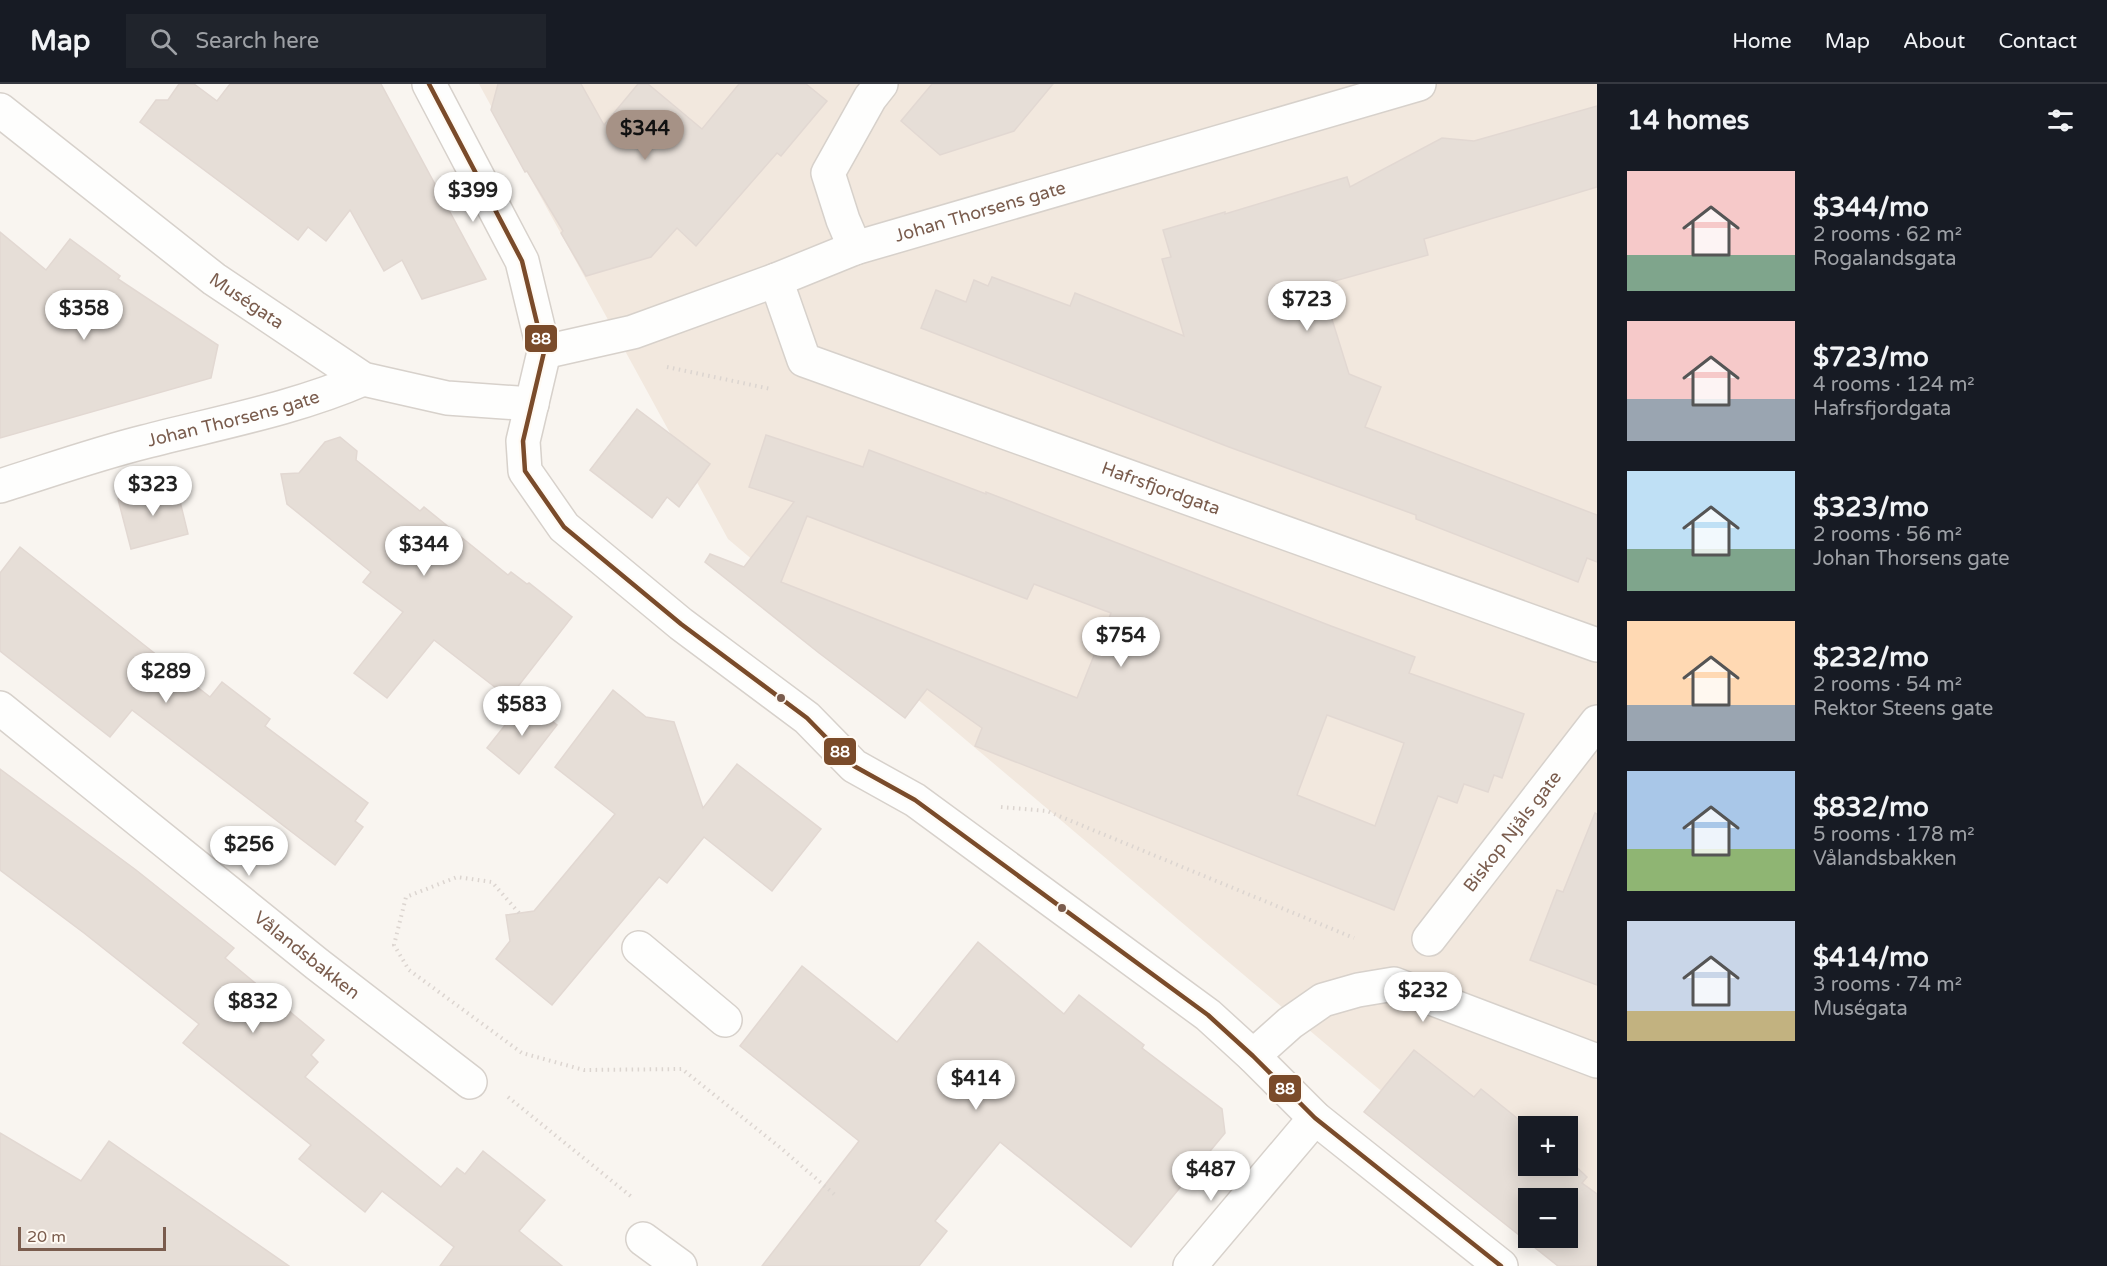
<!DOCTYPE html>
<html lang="en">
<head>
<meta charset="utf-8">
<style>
  body { margin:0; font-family:"Varela Round",sans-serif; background:#20242c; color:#f1f3f6; height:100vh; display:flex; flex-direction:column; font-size:22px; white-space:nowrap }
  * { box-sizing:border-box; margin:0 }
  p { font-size:20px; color:#9ea1a6 }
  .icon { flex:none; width:33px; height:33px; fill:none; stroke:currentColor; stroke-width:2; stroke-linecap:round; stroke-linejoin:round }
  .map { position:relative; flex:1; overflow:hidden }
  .panel { display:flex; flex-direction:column; background:#171b24; width:510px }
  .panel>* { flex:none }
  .fabs { position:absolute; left:1518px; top:1032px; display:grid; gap:12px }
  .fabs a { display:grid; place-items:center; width:60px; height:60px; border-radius:0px; background:#171b24; box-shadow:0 3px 15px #0003; font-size:30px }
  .scale { position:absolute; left:18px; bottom:15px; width:148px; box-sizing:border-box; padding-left:6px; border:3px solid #7a5c4d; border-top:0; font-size:16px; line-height:21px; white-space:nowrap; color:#7a5c4d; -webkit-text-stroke:4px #fffaf3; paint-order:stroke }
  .price { position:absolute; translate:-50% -51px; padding:0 14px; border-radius:21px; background:#fff; color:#222; font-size:20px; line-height:39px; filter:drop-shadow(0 2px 3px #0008) }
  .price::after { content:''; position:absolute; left:50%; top:36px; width:18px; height:14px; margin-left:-9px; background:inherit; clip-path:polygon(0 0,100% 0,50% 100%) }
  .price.selected { background:#a69286; color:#111 }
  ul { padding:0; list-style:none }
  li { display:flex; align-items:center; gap:18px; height:150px; padding:0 30px }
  li span { display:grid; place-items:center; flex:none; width:168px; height:120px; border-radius:0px; color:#555 }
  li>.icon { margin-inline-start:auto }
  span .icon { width:72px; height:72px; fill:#fffc; stroke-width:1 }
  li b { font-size:26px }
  h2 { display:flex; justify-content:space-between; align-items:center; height:72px; padding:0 30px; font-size:26px }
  header { display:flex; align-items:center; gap:36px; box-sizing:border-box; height:84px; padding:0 30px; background:#171b24; border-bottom:2px solid #363941 }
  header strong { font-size:28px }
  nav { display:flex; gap:33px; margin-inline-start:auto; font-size:21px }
  .search { width:420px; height:54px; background:#20242c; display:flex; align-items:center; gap:15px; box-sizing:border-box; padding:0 21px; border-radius:0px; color:#9ea1a6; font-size:22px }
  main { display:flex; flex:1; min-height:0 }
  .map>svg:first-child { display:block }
  .residential { fill:#f2e8de; fill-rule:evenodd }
  .building { fill:#e6ded7; stroke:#e2d8d2; stroke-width:1.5; fill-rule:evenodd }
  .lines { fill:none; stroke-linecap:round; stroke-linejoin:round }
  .minor-casing { stroke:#d7d1cb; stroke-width:36 }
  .path { stroke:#dcd5d0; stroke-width:4; stroke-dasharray:1.5 4.5; stroke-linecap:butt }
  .minor { stroke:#fefefd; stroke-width:33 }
  .bus-1-casing { stroke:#fffaf3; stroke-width:9 }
  .bus-1 { stroke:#7a4b2a; stroke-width:4.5 }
  .bus-dot { fill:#7a5c4d; stroke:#fffaf3; stroke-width:2 }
  .labels { text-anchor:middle; stroke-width:6; stroke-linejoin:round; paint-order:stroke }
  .street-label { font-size:18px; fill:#7a5c4d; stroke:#fffaf3 }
  .line-badge { stroke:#fffaf3; stroke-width:2 }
  .badge-label { font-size:16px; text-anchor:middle; font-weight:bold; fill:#fff }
</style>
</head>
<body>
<header>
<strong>Map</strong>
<div class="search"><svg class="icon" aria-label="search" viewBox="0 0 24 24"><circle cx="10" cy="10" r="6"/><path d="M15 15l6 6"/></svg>Search here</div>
<nav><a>Home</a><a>Map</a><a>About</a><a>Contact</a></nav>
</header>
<main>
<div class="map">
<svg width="1597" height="1182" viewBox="0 0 1597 1182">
  <rect width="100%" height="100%" fill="#f9f5f0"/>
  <path class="residential" d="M479,0H1597V1182H1589L1555,1154H1568V1114H1528V1131L728,455ZM1528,1042H1568V1082H1528Z"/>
  <g class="building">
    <path d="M179,0H194L217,17L230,0H381L486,195L422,215L402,176L384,187L350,126L326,157L308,143L298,156L140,38L156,16H168Z"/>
    <path d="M498,0H581L604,41L638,0H648L702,45L739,0H806L827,17L781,72L777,69L696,162L677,144L651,173L586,192L561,149L563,147L527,87L525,88L491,26Z"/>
    <path d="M932,0H1053L1014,47L940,71L901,37Z"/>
    <path d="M1597,22V103L1424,155L1428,171L1324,200L1332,228L1330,229L1349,290L1381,303L1365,343L1597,431V478L1587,474L1578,498L1416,435V431L1229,363L921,244L936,206L966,218L974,196L988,202L992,193L1070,222L1075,209L1184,252L1162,175L1171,173L1163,146L1225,128V130L1347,93L1350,103L1442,54L1474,57Z"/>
    <path d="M0,148L46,186L70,155L120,192L118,195L218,261L211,294L0,354Z"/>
    <path d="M637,325L710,380L679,423L667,413L652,434L590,386Z"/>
    <path d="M766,351L863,383L869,366L986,410V408L1331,542L1415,573L1409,589L1524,630L1502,694L1494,691L1488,708L1464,700L1457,719L1438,712L1394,826L975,662L982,644L927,605L905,634L819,569L705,478L710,470L744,483L794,418L749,403ZM807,432L1027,515L1034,500L1111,529L1077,614L781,498ZM1327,631L1404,659L1375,742L1297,711Z"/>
    <path d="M340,353L357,367L356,376L420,427L424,423L508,491L511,488L527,500L529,499L572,533L509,614L434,556L387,614L354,589L403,528L363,498L371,488L287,420L281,390L299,389L325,358Z"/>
    <path d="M176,401L188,450L131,465L118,415Z"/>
    <path d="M20,463L210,613L222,598L270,635L265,642L368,719L355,737L363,743L335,781L132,626L110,653L0,567V489Z"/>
    <path d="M613,606L646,633L674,638L703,724L737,680L821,745L772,807L704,753L667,799L659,793L552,921L496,875L510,857L506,831L534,827L615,730L555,683Z"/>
    <path d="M525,616L557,641L519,690L487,664Z"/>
    <path d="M0,685L136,786L234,864L225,874L324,956L311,971L318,978L305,993L441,1103L457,1084L465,1090L483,1067L545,1116L519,1147L562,1182H440L454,1163L382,1107L365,1128L299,1075L311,1061L183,959L199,940L84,849L0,786Z"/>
    <path d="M1595,729L1597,730V901L1530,876L1557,806L1563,808Z"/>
    <path d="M978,858L1064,930L1079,911L1144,961L1142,964L1222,1025L1225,1049L1131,1163L1000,1058L935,1137L947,1147L919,1182H762L859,1057L740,962L802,882L897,958Z"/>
    <path d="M1414,966L1474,1013L1481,1005L1528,1043V1082H1568V1075L1587,1093L1582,1099L1597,1110V1182H1558L1364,1028ZM1528,1114H1568V1154H1528Z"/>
    <path d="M0,1049L81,1097L109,1057L289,1182H0Z"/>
  </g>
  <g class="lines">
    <g class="minor-casing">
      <g id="minor">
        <path d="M429,0L522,177L544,268L523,357L525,387L564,443L681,540L807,634L854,682L915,716L1208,931L1253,972L1315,1034L1501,1182"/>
        <path id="s1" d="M0,26L214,195L363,295L447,314L532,320"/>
        <path d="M855,164L843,136L828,89L870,14L881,0"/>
        <path id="s2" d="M776,196L804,276L1597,561"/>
        <path id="s3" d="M544,268L633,248L776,196L855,164L1419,0"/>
        <path id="s4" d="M0,402C48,387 96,370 144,358C217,339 294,325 363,295"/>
        <path id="s5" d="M0,624L317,880L470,998"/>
        <path id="s6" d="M1429,855L1597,638"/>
        <path d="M639,864L725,936"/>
        <path d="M1253,972L1290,939L1323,916L1358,906L1394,900L1597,977"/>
        <path d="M643,1155L680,1182"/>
        <path d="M1190,1182L1315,1034"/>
      </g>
    </g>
    <g class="path">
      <path d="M667,283L771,305"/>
      <path d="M1001,723L1047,727L1354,854"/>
      <path d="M519,829L492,798L457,793L406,813L394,861L409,886L522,969L584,986L682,985L782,1065L835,1111"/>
      <path d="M508,1013L633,1114"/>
    </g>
    <use href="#minor" class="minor"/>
    <g class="bus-1-casing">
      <path id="bus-1" d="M429,0L522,177L544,268L523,357L525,387L564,443L681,540L807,634L854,682L915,716L1208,931L1253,972L1315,1034L1501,1182"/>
    </g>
    <use href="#bus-1" class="bus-1"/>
  </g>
  <g class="bus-dot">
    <circle cx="781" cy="614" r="5"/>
    <circle cx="1062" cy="824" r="5"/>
  </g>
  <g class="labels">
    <g class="street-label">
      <text dy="6" stroke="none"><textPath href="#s3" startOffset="459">Johan Thorsens gate</textPath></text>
      <text dy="6" stroke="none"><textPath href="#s1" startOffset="312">Muségata</textPath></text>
      <text dy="6" stroke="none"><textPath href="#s4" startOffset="243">Johan Thorsens gate</textPath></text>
      <text dy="6" stroke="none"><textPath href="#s2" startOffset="464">Hafrsfjordgata</textPath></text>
      <text dy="6" stroke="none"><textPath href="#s6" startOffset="136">Biskop Njåls gate</textPath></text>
      <text dy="6" stroke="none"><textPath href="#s5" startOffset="394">Vålandsbakken</textPath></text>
    </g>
  </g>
  <g class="line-badge">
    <rect x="524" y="240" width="34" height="29" rx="6" fill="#7a4b2a"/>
    <rect x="823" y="653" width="34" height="29" rx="6" fill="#7a4b2a"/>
    <rect x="1268" y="990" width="34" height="29" rx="6" fill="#7a4b2a"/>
  </g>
  <g class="badge-label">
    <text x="541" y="260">88</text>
    <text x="840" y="673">88</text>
    <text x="1285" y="1010">88</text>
  </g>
</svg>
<div class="fabs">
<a>+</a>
<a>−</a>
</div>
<div class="scale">20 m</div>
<b class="price selected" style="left:645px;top:77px">$344</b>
<b class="price" style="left:473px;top:139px">$399</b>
<b class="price" style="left:1307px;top:248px">$723</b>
<b class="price" style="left:84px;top:257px">$358</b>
<b class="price" style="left:153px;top:433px">$323</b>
<b class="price" style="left:424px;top:493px">$344</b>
<b class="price" style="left:1121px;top:584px">$754</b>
<b class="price" style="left:166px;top:620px">$289</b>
<b class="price" style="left:522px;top:653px">$583</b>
<b class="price" style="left:249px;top:793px">$256</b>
<b class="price" style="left:1423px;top:939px">$232</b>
<b class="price" style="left:253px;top:950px">$832</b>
<b class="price" style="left:976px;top:1027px">$414</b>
<b class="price" style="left:1211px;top:1118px">$487</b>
</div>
<section class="panel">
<h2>14 homes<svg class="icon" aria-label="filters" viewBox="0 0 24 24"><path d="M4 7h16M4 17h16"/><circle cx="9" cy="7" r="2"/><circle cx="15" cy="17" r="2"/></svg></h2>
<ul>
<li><span style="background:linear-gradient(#f6c9c9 70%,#7fa58c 0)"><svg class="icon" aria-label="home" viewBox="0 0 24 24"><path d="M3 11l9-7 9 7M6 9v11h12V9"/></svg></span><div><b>$344/mo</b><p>2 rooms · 62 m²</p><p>Rogalandsgata</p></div></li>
<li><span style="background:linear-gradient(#f6c9c9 65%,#9aa5b1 0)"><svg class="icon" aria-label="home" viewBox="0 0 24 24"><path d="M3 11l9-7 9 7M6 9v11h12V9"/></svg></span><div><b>$723/mo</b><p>4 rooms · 124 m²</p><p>Hafrsfjordgata</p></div></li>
<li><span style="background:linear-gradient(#bfe0f5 65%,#7fa58c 0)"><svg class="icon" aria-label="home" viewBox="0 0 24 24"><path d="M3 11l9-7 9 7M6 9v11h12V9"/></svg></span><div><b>$323/mo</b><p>2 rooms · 56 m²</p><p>Johan Thorsens gate</p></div></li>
<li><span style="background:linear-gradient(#ffd9b3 70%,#9aa5b1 0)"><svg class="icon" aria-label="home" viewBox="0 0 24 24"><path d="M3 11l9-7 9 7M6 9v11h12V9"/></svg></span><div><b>$232/mo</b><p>2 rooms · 54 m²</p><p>Rektor Steens gate</p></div></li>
<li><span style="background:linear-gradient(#a9c7e8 65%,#8fb573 0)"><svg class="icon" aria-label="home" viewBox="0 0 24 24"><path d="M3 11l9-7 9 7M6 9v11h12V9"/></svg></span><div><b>$832/mo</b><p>5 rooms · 178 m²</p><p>Vålandsbakken</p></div></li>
<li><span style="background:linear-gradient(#c9d6e8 75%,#c2b280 0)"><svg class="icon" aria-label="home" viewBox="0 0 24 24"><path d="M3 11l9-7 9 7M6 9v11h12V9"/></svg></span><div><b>$414/mo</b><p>3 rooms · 74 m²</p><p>Muségata</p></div></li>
</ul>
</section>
</main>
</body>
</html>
